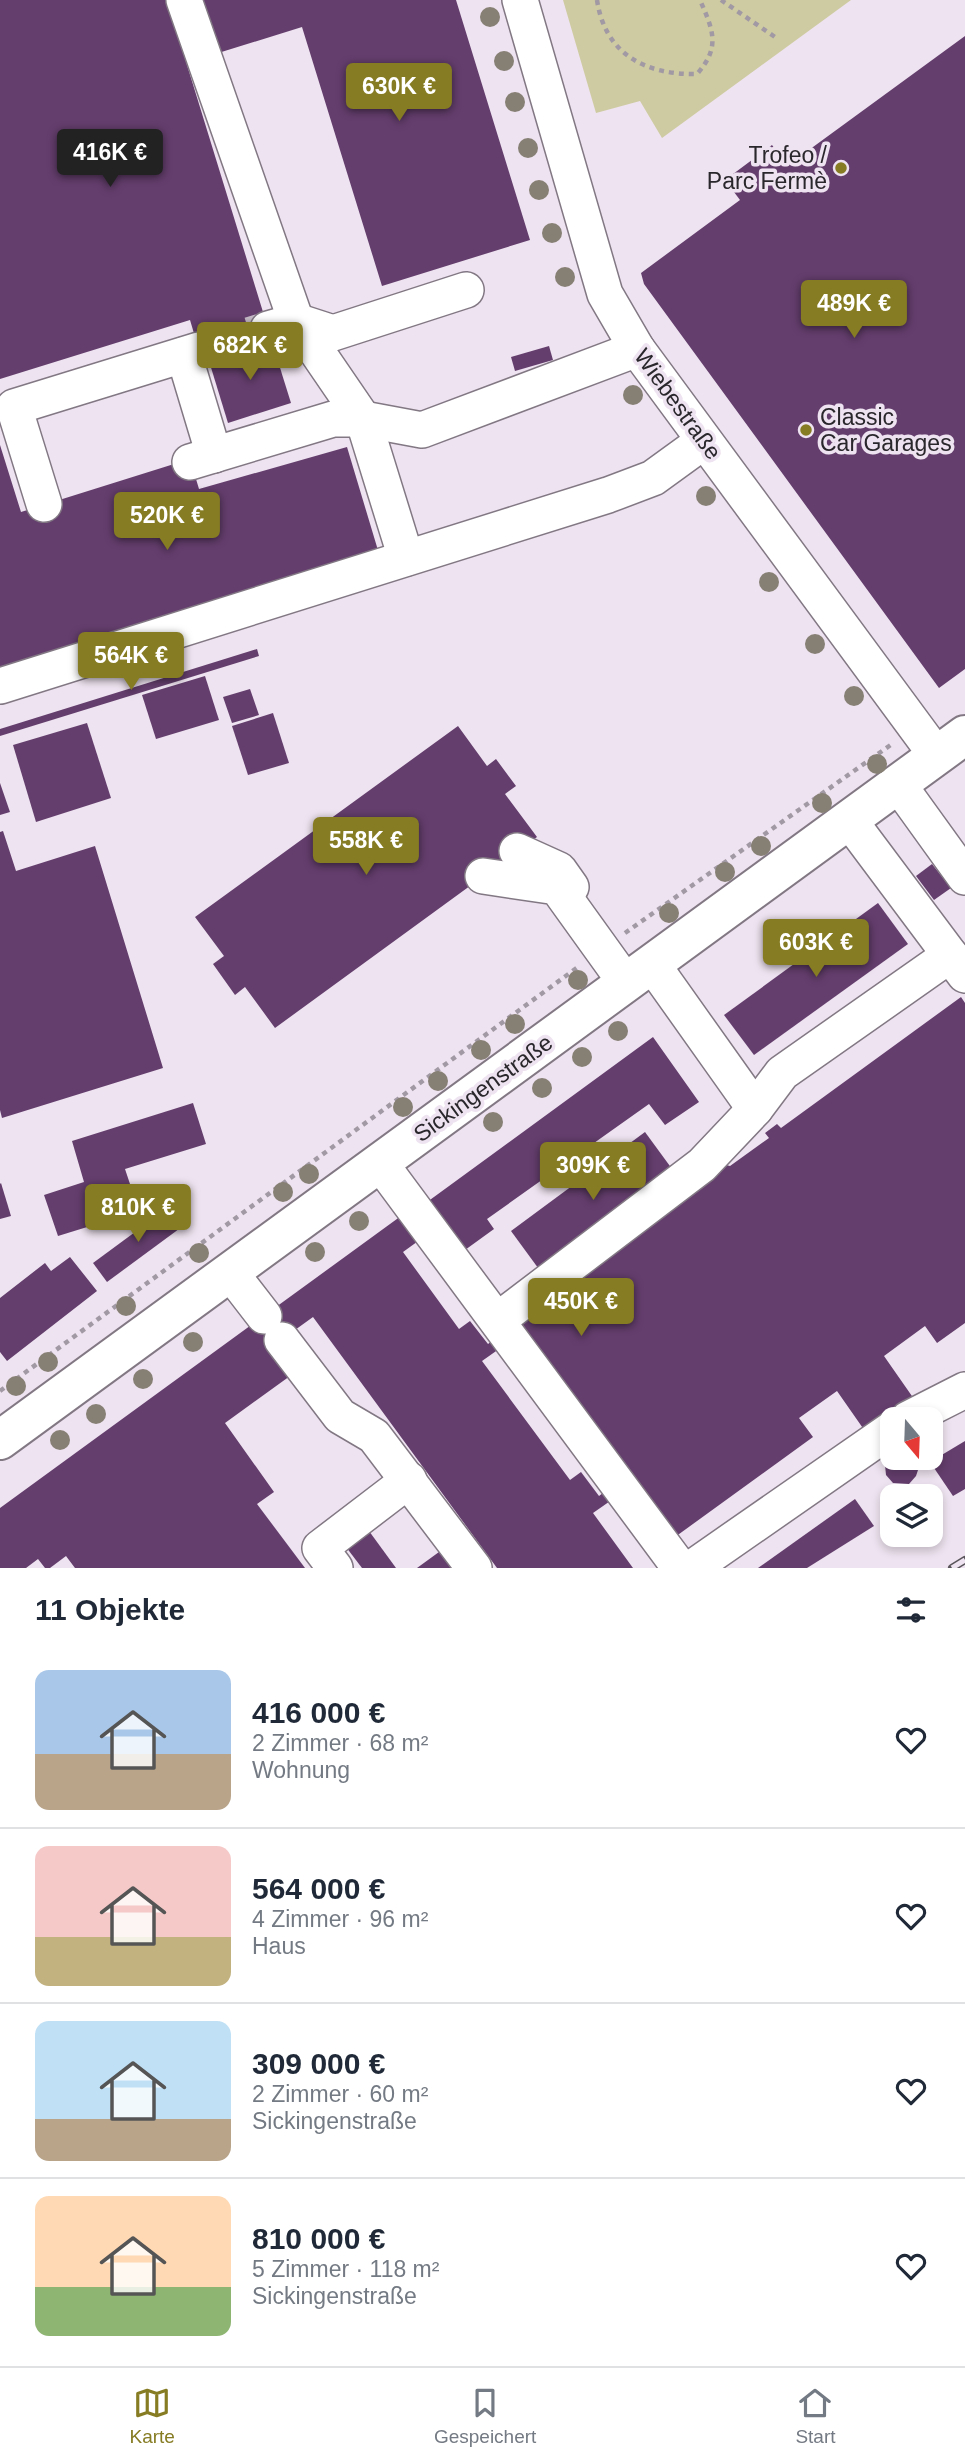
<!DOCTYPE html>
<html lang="de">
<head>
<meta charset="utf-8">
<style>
  body { margin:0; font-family:Helvetica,sans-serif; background:#f2f2f3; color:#1f2937; height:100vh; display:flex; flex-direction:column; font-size:26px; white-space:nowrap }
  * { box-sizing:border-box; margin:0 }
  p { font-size:23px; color:#747a83 }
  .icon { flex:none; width:38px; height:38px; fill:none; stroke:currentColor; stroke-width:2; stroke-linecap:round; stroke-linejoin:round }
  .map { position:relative; height:1568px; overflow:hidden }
  .details { display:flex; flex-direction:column; background:#fff; flex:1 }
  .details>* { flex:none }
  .needle { width:46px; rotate:161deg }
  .controls { position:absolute; left:880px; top:1407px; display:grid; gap:14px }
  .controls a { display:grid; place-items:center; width:63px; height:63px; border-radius:14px; background:#fff; box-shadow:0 4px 10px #0003; font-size:35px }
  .price { position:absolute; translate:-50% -60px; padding:0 16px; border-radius:7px; background:#867c23; color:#fff; font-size:23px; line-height:46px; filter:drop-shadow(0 2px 4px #0008) }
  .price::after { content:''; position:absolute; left:50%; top:42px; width:21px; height:16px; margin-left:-10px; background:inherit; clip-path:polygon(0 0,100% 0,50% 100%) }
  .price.active { background:#222; color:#fff }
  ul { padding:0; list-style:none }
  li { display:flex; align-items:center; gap:21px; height:175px; padding:0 35px }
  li+li { border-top:2px solid #e0e1e3 }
  li span { display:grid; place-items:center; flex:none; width:196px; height:140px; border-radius:14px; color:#555 }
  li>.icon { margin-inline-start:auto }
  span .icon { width:84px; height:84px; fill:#fffc; stroke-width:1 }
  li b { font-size:30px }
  h2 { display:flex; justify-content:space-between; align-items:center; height:84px; padding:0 35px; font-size:30px }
  .tabs { display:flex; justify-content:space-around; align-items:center; height:98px; border-top:2px solid #e0e1e3; background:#fff; font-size:19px; color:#747a83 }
  .tabs a { display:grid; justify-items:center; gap:4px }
  .tabs .active { color:#867c23 }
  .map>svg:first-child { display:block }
  .green { fill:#cecba2 }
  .building { fill:#643e6d; fill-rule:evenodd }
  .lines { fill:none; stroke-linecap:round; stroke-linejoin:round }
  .minor-tunnel { stroke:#c7bdc9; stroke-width:35; stroke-dasharray:35 18; stroke-linecap:butt }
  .minor-casing { stroke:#827884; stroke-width:38 }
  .major-casing { stroke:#827884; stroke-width:42 }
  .path { stroke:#a199a3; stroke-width:4.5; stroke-dasharray:5 5; stroke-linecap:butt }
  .minor { stroke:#fff; stroke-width:35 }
  .major { stroke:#fff; stroke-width:38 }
  .rail-casing { stroke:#59545b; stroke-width:8 }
  .rail { stroke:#eee3f0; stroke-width:5; stroke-dasharray:16; stroke-linecap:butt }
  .tree { fill:#867f74 }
  .poi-dot { fill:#867c23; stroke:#eee3f0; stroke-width:2.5 }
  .labels { text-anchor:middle; stroke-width:7; stroke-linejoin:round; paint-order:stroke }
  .poi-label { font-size:23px; fill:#2a272c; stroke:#eee3f0; text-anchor:end }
  .street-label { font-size:23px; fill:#2a272c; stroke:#eee3f0 }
</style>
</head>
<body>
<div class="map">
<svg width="965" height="1568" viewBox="0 0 965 1568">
  <rect width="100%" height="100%" fill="#eee3f0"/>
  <path class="green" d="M563,0H851L662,138L640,101L596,113Z"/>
  <g class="building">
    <path d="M0,0H167L271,338L202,360L190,320L0,379Z"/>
    <path d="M198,0H456L530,240L382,286L302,27L215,54Z"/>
    <path d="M965,36V669L939,688L644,284L641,273L740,200L725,180L772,145L787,166Z"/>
    <path d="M272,342L291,403L228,423L209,361Z"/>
    <path d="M549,346L553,360L515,371L511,357Z"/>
    <path d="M0,445L21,512L190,459L199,489L347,447L380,557L0,681Z"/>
    <path d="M257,649L259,656L0,736V729Z"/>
    <path d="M205,676L219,720L156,739L142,695Z"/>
    <path d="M250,689L259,715L232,723L223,697Z"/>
    <path d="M273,713L289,763L248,775L232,726Z"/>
    <path d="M87,723L111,798L36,822L13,745Z"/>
    <path d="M458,726L487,766L496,759L516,786L505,794L537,837L275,1028L245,987L235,995L213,964L224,956L195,917Z"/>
    <path d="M0,783L10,812L0,815Z"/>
    <path d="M3,831L16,871L95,846L163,1068L2,1118L0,1110V832Z"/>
    <path d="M932,864L951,888L934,900L916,876Z"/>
    <path d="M878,903L908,944L754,1055L724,1015Z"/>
    <path d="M961,997L965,1003V1323L937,1343L925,1326L884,1356L914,1399L867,1434L837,1391L799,1418L813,1437L675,1537L636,1483L593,1513L633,1568H497L313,1317L270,1348L290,1376L225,1423L274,1492L257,1504L305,1568H75L66,1556L50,1568H45L38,1559L26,1568H0V1508L401,1216L423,1205L653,1037L699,1102L665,1125L649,1104L487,1219L494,1229L465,1250L439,1226L403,1252L459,1329L470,1321L488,1344L722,1164L730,1166L769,1138L765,1133L777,1124L781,1128ZM526,1330L629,1473L599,1496L581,1472L570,1480L482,1361Z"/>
    <path d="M193,1103L206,1144L125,1169L139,1211L58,1236L44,1195L84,1182L72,1141Z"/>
    <path d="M645,1132L675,1173L541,1272L511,1231Z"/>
    <path d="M1,1183L11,1216L0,1219V1184Z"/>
    <path d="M169,1207L183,1226L107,1282L93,1263Z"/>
    <path d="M70,1257L97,1291L7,1361L0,1352V1298L45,1263L51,1271Z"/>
    <path d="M965,1441V1489L953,1496L930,1462Z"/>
    <path d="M892,1455V1458H913L915,1461L918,1470L916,1476L909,1484L893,1483L886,1475L885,1465Z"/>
    <path d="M855,1499L874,1526L807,1568H758Z"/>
    <path d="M369,1531L396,1568H362L346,1547Z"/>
    <path d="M439,1552L451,1568H417Z"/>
  </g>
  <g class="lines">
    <path class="minor-tunnel" d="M199,350L268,329"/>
    <g class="minor-casing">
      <g id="minor">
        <path d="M184,0L296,321L363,419L406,558"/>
        <path d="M520,0L605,294L637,349L937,756"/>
        <path d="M268,329L296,321L333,333L466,290"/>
        <path d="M184,355L214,455"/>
        <path d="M190,462L333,419H363L422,430L637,349"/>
        <path d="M44,504L14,407L199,350"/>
        <path d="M0,686L608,495L653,478L704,441"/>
        <path d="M898,784L965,877"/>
        <path d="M849,820L950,955"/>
        <path d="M517,851L559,870L571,887"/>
        <path d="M483,876L557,887L626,983"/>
        <path d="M652,964L755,1109"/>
        <path d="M380,1163L680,1568"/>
        <path d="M230,1272L264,1316"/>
        <path d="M498,1320L702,1165L755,1109L782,1073L950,955L965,975"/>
        <path d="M282,1340L340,1416L374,1436L474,1568"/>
        <path d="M908,1419L965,1390"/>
        <path d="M335,1568L320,1548L409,1480"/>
        <path d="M692,1568L892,1429"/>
      </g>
    </g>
    <g class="major-casing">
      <path id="major" d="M0,1440L965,735"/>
    </g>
    <g class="path">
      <path d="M597,0C605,54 645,75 697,74C721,47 713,30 700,0"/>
      <path d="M721,0L775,37"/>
      <path d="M625,933L892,744"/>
      <path d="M0,1391L578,967"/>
    </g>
    <use href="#minor" class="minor"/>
    <use href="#major" class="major"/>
    <g class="rail-casing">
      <path id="rail" d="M952,1568L965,1560"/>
    </g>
    <use href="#rail" class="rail"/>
  </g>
  <g class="tree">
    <circle cx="490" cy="17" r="10"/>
    <circle cx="504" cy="61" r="10"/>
    <circle cx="515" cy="102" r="10"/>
    <circle cx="528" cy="148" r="10"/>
    <circle cx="539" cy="190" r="10"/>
    <circle cx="552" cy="233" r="10"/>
    <circle cx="565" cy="277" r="10"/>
    <circle cx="633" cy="395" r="10"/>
    <circle cx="706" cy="496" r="10"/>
    <circle cx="769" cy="582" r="10"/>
    <circle cx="815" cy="644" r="10"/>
    <circle cx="854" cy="696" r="10"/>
    <circle cx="877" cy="764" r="10"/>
    <circle cx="822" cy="803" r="10"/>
    <circle cx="761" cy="846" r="10"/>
    <circle cx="725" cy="872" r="10"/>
    <circle cx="669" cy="913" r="10"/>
    <circle cx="578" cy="980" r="10"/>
    <circle cx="515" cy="1024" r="10"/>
    <circle cx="618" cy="1031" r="10"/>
    <circle cx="481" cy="1050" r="10"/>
    <circle cx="582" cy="1057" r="10"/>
    <circle cx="438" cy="1081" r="10"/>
    <circle cx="542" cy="1088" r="10"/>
    <circle cx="403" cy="1107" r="10"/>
    <circle cx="493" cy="1122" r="10"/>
    <circle cx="309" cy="1174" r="10"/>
    <circle cx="283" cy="1192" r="10"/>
    <circle cx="359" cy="1221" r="10"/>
    <circle cx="315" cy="1252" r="10"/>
    <circle cx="199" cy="1253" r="10"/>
    <circle cx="126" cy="1306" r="10"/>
    <circle cx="193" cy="1342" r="10"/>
    <circle cx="48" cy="1362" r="10"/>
    <circle cx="143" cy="1379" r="10"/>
    <circle cx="16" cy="1386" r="10"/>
    <circle cx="96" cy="1414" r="10"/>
    <circle cx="60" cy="1440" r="10"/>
  </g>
  <g class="poi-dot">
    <circle cx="841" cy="168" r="7"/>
    <circle cx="806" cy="430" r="7"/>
  </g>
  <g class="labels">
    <g class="poi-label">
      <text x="827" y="163">Trofeo /<tspan x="827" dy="26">Parc Fermè</tspan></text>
      <text x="820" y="425" text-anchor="start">Classic<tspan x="820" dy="26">Car Garages</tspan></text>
    </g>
    <g class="street-label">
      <text transform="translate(678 404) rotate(54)" y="8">Wiebestraße</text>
      <text transform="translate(483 1088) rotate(-36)" y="8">Sickingenstraße</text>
    </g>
  </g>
</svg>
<div class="controls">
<a><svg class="needle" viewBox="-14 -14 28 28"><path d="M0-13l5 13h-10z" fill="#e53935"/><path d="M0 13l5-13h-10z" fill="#747a83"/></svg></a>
<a><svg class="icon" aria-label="layers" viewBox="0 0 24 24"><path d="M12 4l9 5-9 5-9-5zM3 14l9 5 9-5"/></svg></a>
</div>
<b class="price" style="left:399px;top:123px">630K €</b>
<b class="price active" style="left:110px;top:189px">416K €</b>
<b class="price" style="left:854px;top:340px">489K €</b>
<b class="price" style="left:250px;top:382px">682K €</b>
<b class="price" style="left:167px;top:552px">520K €</b>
<b class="price" style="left:131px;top:692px">564K €</b>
<b class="price" style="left:366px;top:877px">558K €</b>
<b class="price" style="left:816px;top:979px">603K €</b>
<b class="price" style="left:593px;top:1202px">309K €</b>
<b class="price" style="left:138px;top:1244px">810K €</b>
<b class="price" style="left:581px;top:1338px">450K €</b>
</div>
<section class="details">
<h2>11 Objekte<svg class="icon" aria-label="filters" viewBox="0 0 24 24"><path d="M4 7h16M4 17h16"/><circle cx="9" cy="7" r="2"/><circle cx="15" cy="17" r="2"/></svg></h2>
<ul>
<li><span style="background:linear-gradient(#a9c7e8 60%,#b9a48a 0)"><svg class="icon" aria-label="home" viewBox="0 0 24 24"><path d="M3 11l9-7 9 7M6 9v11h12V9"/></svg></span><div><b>416 000 €</b><p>2 Zimmer · 68 m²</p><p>Wohnung</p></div><svg class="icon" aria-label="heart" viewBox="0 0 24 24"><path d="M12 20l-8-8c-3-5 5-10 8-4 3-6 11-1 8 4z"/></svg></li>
<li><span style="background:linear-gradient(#f6c9c9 65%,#c2b280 0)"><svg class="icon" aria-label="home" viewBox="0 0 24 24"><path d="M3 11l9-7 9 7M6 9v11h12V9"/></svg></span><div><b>564 000 €</b><p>4 Zimmer · 96 m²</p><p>Haus</p></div><svg class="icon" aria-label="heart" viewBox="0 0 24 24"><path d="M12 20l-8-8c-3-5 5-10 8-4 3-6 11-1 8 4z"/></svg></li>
<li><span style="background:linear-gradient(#bfe0f5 70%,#b9a48a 0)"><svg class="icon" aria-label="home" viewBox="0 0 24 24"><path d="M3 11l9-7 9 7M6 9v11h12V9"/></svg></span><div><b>309 000 €</b><p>2 Zimmer · 60 m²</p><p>Sickingenstraße</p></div><svg class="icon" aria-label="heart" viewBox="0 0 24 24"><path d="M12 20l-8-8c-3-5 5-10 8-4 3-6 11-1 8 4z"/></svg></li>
<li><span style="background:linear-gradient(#ffd9b3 65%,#8fb573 0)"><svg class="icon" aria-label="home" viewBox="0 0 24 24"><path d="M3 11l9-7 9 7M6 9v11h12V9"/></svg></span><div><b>810 000 €</b><p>5 Zimmer · 118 m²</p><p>Sickingenstraße</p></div><svg class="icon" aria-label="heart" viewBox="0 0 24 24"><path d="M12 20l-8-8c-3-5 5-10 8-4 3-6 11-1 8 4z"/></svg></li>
</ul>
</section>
<nav class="tabs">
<a class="active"><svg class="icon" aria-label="map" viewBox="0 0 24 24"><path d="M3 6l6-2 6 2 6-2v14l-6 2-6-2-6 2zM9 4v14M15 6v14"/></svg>Karte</a>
<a><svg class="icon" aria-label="saved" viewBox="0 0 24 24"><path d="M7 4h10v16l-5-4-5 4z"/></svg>Gespeichert</a>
<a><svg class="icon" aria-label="home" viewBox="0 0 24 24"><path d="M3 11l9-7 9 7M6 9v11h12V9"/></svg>Start</a>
</nav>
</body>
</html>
